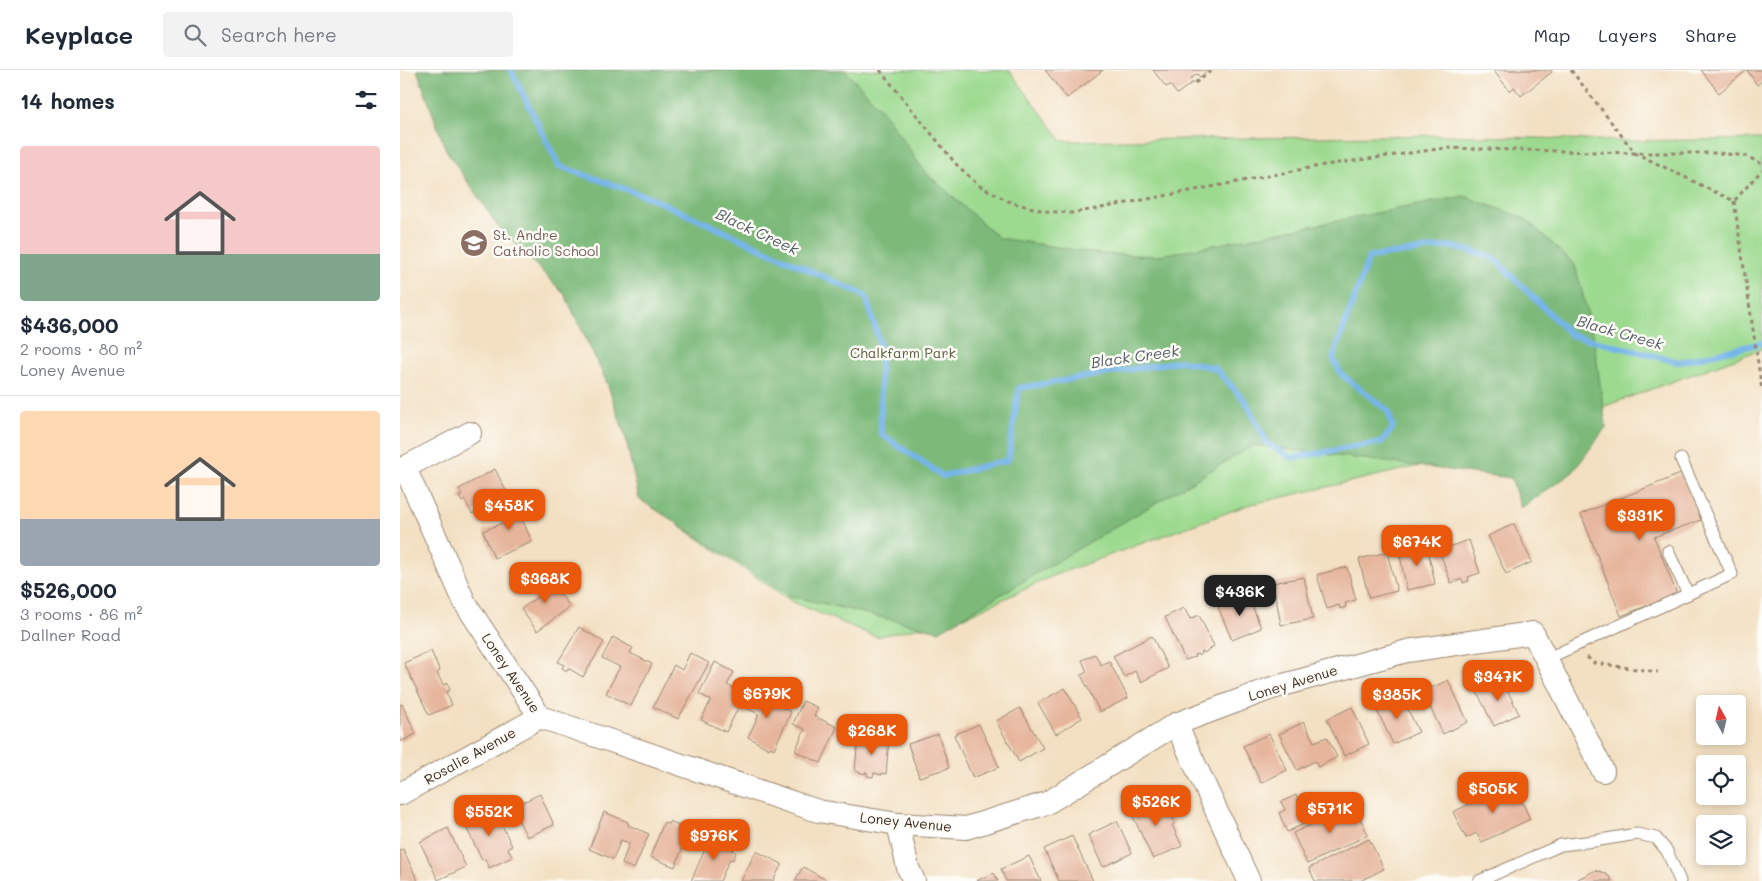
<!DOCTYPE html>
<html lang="en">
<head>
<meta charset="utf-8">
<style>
  body { margin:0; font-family:Mali,sans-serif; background:#f2f2f3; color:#1f2937; height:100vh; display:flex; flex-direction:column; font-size:19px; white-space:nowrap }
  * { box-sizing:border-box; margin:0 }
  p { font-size:16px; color:#747a83 }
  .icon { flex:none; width:28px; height:28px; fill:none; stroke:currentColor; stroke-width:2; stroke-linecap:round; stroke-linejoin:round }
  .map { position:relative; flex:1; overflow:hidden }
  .details { display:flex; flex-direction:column; background:#fff; width:400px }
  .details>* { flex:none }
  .needle { width:32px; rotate:352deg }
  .fabs { position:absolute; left:1296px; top:625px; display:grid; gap:10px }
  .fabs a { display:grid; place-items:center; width:50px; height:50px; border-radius:5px; background:#fff; box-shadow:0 2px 8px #0003; font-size:25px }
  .price { position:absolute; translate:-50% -42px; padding:0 11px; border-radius:10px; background:#ea580c; color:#fff; font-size:16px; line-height:32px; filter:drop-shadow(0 1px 2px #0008) }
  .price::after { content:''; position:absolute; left:50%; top:30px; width:15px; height:11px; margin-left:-8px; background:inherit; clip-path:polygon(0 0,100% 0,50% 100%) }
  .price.current { background:#222; color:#fff }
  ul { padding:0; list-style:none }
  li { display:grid; align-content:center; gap:10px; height:265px; padding:0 20px }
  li+li { border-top:1px solid #e0e1e3 }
  li span { display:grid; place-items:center; height:155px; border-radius:5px; color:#555 }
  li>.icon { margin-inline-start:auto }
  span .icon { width:90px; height:90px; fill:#fffc; stroke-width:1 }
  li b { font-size:21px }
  h2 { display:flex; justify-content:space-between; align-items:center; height:60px; padding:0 20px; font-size:21px }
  header { display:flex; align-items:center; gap:30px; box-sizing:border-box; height:70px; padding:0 25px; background:#fff; border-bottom:1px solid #e0e1e3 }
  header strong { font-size:24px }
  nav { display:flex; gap:28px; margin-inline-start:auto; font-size:18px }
  .search { width:350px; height:45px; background:#f2f2f3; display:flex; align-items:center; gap:12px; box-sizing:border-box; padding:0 18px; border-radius:5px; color:#747a83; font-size:19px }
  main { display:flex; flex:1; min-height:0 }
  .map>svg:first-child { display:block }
  .green { fill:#9cda8f; stroke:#6c8256 }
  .forest { fill:#7dba7a; stroke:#5c724c }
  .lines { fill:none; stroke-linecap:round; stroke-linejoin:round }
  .stream { stroke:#76b5e9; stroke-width:6 }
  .building { fill:#e6b59b }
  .lane-casing { stroke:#978570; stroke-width:13 }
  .street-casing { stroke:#978570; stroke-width:24 }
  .path { stroke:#978570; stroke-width:3; stroke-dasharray:4 4; stroke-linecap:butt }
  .lane { stroke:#fff; stroke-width:11 }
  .street { stroke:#fff; stroke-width:22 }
  .labels { text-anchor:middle; stroke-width:5; stroke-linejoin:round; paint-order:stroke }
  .education-label { font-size:14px; fill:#785e54; stroke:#fdfcf7; text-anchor:start }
  .park-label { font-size:14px; fill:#585f40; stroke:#fdfcf7 }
  .street-label { font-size:14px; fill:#3b2a1e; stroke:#fdfcf7 }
  .water-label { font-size:15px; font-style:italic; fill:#505b65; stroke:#fdfcf7 }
</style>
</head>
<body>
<header>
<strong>Keyplace</strong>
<div class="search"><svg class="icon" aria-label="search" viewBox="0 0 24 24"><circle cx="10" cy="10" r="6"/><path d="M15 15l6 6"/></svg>Search here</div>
<nav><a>Map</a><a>Layers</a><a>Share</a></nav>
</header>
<main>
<section class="details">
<h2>14 homes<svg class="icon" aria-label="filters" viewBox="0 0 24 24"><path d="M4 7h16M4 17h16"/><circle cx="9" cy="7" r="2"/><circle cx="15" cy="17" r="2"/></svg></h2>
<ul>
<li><span style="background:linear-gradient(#f6c9c9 70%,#7fa58c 0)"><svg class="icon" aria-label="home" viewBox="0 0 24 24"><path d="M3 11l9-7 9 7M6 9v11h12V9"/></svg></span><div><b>$436,000</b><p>2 rooms · 80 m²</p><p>Loney Avenue</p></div></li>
<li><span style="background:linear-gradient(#ffd9b3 70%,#9aa5b1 0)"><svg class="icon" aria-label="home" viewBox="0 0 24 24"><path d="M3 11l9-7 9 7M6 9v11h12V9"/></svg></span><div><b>$526,000</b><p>3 rooms · 86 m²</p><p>Dallner Road</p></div></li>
</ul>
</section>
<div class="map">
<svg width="1362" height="811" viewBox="0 0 1362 811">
  <rect width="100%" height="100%" fill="#fdfcf7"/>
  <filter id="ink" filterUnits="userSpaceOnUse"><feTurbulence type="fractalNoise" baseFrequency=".02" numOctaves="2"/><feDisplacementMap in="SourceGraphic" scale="10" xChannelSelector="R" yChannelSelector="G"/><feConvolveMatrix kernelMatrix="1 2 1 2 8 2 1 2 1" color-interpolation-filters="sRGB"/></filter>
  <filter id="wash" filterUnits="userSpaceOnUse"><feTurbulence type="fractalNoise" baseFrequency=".0096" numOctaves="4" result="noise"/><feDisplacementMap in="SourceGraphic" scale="20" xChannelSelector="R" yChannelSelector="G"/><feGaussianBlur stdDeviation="1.12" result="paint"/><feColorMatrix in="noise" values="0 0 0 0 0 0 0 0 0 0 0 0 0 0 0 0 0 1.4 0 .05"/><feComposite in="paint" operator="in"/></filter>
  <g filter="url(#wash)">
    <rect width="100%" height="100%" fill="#f3e0c2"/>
    <path class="green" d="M42,0H609L662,71L1047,65L1225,71L1362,69V279L1076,383L848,435L655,505L565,547L476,567L393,532L278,455L217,262Z"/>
    <path class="forest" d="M17,0H445L482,40L525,102L599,168L702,184L757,186L1064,126L1126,149L1175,195L1193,264L1206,357L1173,402L1121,438L1111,408L854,375L539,561L391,526L239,429L225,365L207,313L165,225L97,155L46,80Z"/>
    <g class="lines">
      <path class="stream" d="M111,0L159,96L251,128L466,226L480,275L481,364L543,406L608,390L619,318L781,291L815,298L846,332L867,373L891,388L982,372L993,358L988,341L941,304L933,288L969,187L1050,176L1093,187L1171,265L1279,292L1362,273"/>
    </g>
    <g id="blocks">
      <g class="building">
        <path d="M645,0H703L667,28Z"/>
        <path d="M753,0H808L800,7L797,4L790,9L793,12L777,24L770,15L766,17Z"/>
        <path d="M1093,0H1151L1152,2L1121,26L1114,17L1110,21Z"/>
        <path d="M1301,0H1362V11L1357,15L1347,0L1319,23Z"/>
        <path d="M95,399L108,425L72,444L65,430L62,432L59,426L62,425L59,419Z"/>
        <path d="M1283,403L1301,450L1254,467L1277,524L1221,546L1181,444Z"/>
        <path d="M120,431L126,444L121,446L132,472L94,488L83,461L105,452L100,439Z"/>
        <path d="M1114,454L1132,492L1106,504L1088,466Z"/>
        <path d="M1069,470L1080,503L1068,507L1069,511L1063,513L1062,509L1051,513L1039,480Z"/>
        <path d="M1027,475L1035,514L1007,520L999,481Z"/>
        <path d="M987,482L997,521L969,528L959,489Z"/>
        <path d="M947,497L956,530L945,533L946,537L940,539L939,535L927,539L917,505Z"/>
        <path d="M145,504L170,537L137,561L121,539L140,525L132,513Z"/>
        <path d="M904,507L913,549L881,555L873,513Z"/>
        <path d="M848,525L861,558L832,570L818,537Z"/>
        <path d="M784,538L790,549L799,545L814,576L804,583L803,581L801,582L802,584L799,586L798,584L794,585L795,587L785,590L765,547Z"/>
        <path d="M179,557L204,572L183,607L168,598L167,601L162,598L164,595L158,592Z"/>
        <path d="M752,566L768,598L741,612L735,601L724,607L713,586Z"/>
        <path d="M213,567L233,578L230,583L252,594L231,636L206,623L220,597L202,588Z"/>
        <path d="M31,581L40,601L37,603L43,615L47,613L50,620L46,622L52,635L29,645L4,593Z"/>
        <path d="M290,583L309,593L278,649L253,637L274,595L282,600Z"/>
        <path d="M695,584L701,595L709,591L728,628L700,642L681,605L687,602L682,590Z"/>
        <path d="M315,592L334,602L327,615L345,624L326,662L301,650L311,630L299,624Z"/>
        <path d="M1101,608L1119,644L1094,656L1076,620Z"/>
        <path d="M1048,610L1068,652L1043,664L1023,622Z"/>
        <path d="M357,615L373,623L369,631L391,642L374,679L370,677L369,679L348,667L359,644L346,638Z"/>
        <path d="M665,618L682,648L656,664L638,633Z"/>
        <path d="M1001,626L1019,662L993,674L976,638Z"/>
        <path d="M403,631L418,638L414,646L437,657L421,693L395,681L405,659L393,654Z"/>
        <path d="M2,634L16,664L0,672V635Z"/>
        <path d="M952,637L969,674L944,686L927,649Z"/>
        <path d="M620,638L643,678L619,692L596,651Z"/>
        <path d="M904,652L914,672L927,667L937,687L918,697L915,691L897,700L879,664Z"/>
        <path d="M579,654L599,697L573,708L554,665Z"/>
        <path d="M538,664L549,698L519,707L508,674Z"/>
        <path d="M869,664L887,700L861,713L843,676Z"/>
        <path d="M458,667L489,669L486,704L482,703V705L474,703L473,707L467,706V702H465V704L455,701Z"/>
        <path d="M1113,713L1130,749L1082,772L1077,763L1066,768L1053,742Z"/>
        <path d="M140,724L154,755L127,767L112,737Z"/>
        <path d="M758,725L768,747L771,745L775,753L772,755L782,776L753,789L729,738Z"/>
        <path d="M896,725L900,734L906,731L914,749L887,762L879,743L885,740L881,732Z"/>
        <path d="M954,735L968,765L907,794L893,763Z"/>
        <path d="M93,737L112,776L108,778L112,787L89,798L85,789L82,790L63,751Z"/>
        <path d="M204,742L228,752V755L249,764L234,799L222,794L229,773L221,770L213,789L189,779Z"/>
        <path d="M270,751L277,755L278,757L280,754L286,757L284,761L289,762L275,797L250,787L264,752L268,754Z"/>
        <path d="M717,751L732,783L703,797L688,765Z"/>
        <path d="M48,758L66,797L38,810L20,772Z"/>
        <path d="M672,766L693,811H659L644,779Z"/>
        <path d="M310,768L322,775L324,770L335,775L333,780L336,783L333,790L330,789L320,811H291Z"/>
        <path d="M969,769L984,799L960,811H915L909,798Z"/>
        <path d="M3,779L18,811H0V781Z"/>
        <path d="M356,781L382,794L373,811H341Z"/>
        <path d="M629,786L641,811H606L601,799Z"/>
        <path d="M403,797L428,811H395Z"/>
        <path d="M1196,800L1197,802L1199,801L1206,804L1208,806H1209L1212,811H1174Z"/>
        <path d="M594,803L598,811H576Z"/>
      </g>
    </g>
  </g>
  <g filter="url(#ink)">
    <use href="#blocks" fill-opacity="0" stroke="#978570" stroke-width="1"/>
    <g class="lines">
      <g class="lane-casing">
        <g id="lane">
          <path d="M1268,481L1288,524"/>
          <path d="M1146,589L1332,504L1281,389"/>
          <path d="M1079,811L1161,775L1194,771L1237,764L1256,768L1267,781L1280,811"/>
        </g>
      </g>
      <g class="street-casing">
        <g id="street">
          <path d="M5,398L65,533L140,647L418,741L498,754L566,758L647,733L776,654L872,618L1007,581L1133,563L1203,701"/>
          <path d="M0,400L70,363"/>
          <path d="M776,654L849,811"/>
          <path d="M0,724L140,647"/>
          <path d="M498,754L508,798L514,811"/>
        </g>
      </g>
      <g class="path">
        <path d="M480,0L556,94L578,115L610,132L644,141L671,143L696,139L925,95L1045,78L1235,83H1318L1346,86L1362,94"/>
        <path d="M1171,0L1235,83L1334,131L1362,100"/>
        <path d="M795,13L812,0"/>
        <path d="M1334,131L1362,320"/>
        <path d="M1187,587L1194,593L1258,602"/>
      </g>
      <use href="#lane" class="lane"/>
      <use href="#street" class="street"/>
    </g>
  </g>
  <defs>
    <g id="school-disc" transform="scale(1.4375)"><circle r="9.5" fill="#8d6e63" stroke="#fdfcf7"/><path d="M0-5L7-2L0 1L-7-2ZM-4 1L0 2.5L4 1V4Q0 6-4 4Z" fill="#fff"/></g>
  </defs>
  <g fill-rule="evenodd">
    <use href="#school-disc" x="74" y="173"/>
  </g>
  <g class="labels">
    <g class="education-label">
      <text x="93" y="170">St. Andre<tspan x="93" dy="16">Catholic School</tspan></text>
    </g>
    <g class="park-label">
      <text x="503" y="288">Chalkfarm Park</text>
    </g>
    <g class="street-label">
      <text transform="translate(111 603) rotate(56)" y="5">Loney Avenue</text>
      <text transform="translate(893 613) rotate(-17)" y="5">Loney Avenue</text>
      <text transform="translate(70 686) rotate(-29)" y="5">Rosalie Avenue</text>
      <text transform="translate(506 752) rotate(6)" y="5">Loney Avenue</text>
    </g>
    <g class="water-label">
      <text transform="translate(357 162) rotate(25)" y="5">Black Creek</text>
      <text transform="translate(1220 263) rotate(16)" y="5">Black Creek</text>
      <text transform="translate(735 287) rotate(-8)" y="5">Black Creek</text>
    </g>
  </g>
</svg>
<div class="fabs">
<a><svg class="needle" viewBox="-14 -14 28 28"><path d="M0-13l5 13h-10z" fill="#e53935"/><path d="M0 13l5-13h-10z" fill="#747a83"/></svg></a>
<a><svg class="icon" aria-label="locate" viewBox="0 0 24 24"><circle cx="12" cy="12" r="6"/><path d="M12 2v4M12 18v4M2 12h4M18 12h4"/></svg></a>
<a><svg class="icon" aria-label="layers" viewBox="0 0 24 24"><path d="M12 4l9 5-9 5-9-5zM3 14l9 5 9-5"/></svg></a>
</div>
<b class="price" style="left:109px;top:461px">$458K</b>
<b class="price" style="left:1240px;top:471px">$331K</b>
<b class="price" style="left:1017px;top:497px">$674K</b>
<b class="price" style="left:145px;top:534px">$368K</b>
<b class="price current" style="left:840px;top:547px">$436K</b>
<b class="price" style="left:1098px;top:632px">$347K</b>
<b class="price" style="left:367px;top:649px">$679K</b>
<b class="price" style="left:997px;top:650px">$385K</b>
<b class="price" style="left:472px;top:686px">$268K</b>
<b class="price" style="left:1093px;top:744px">$505K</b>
<b class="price" style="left:756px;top:757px">$526K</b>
<b class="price" style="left:930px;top:764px">$571K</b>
<b class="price" style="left:89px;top:767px">$552K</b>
<b class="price" style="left:314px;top:791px">$976K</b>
</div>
</main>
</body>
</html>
